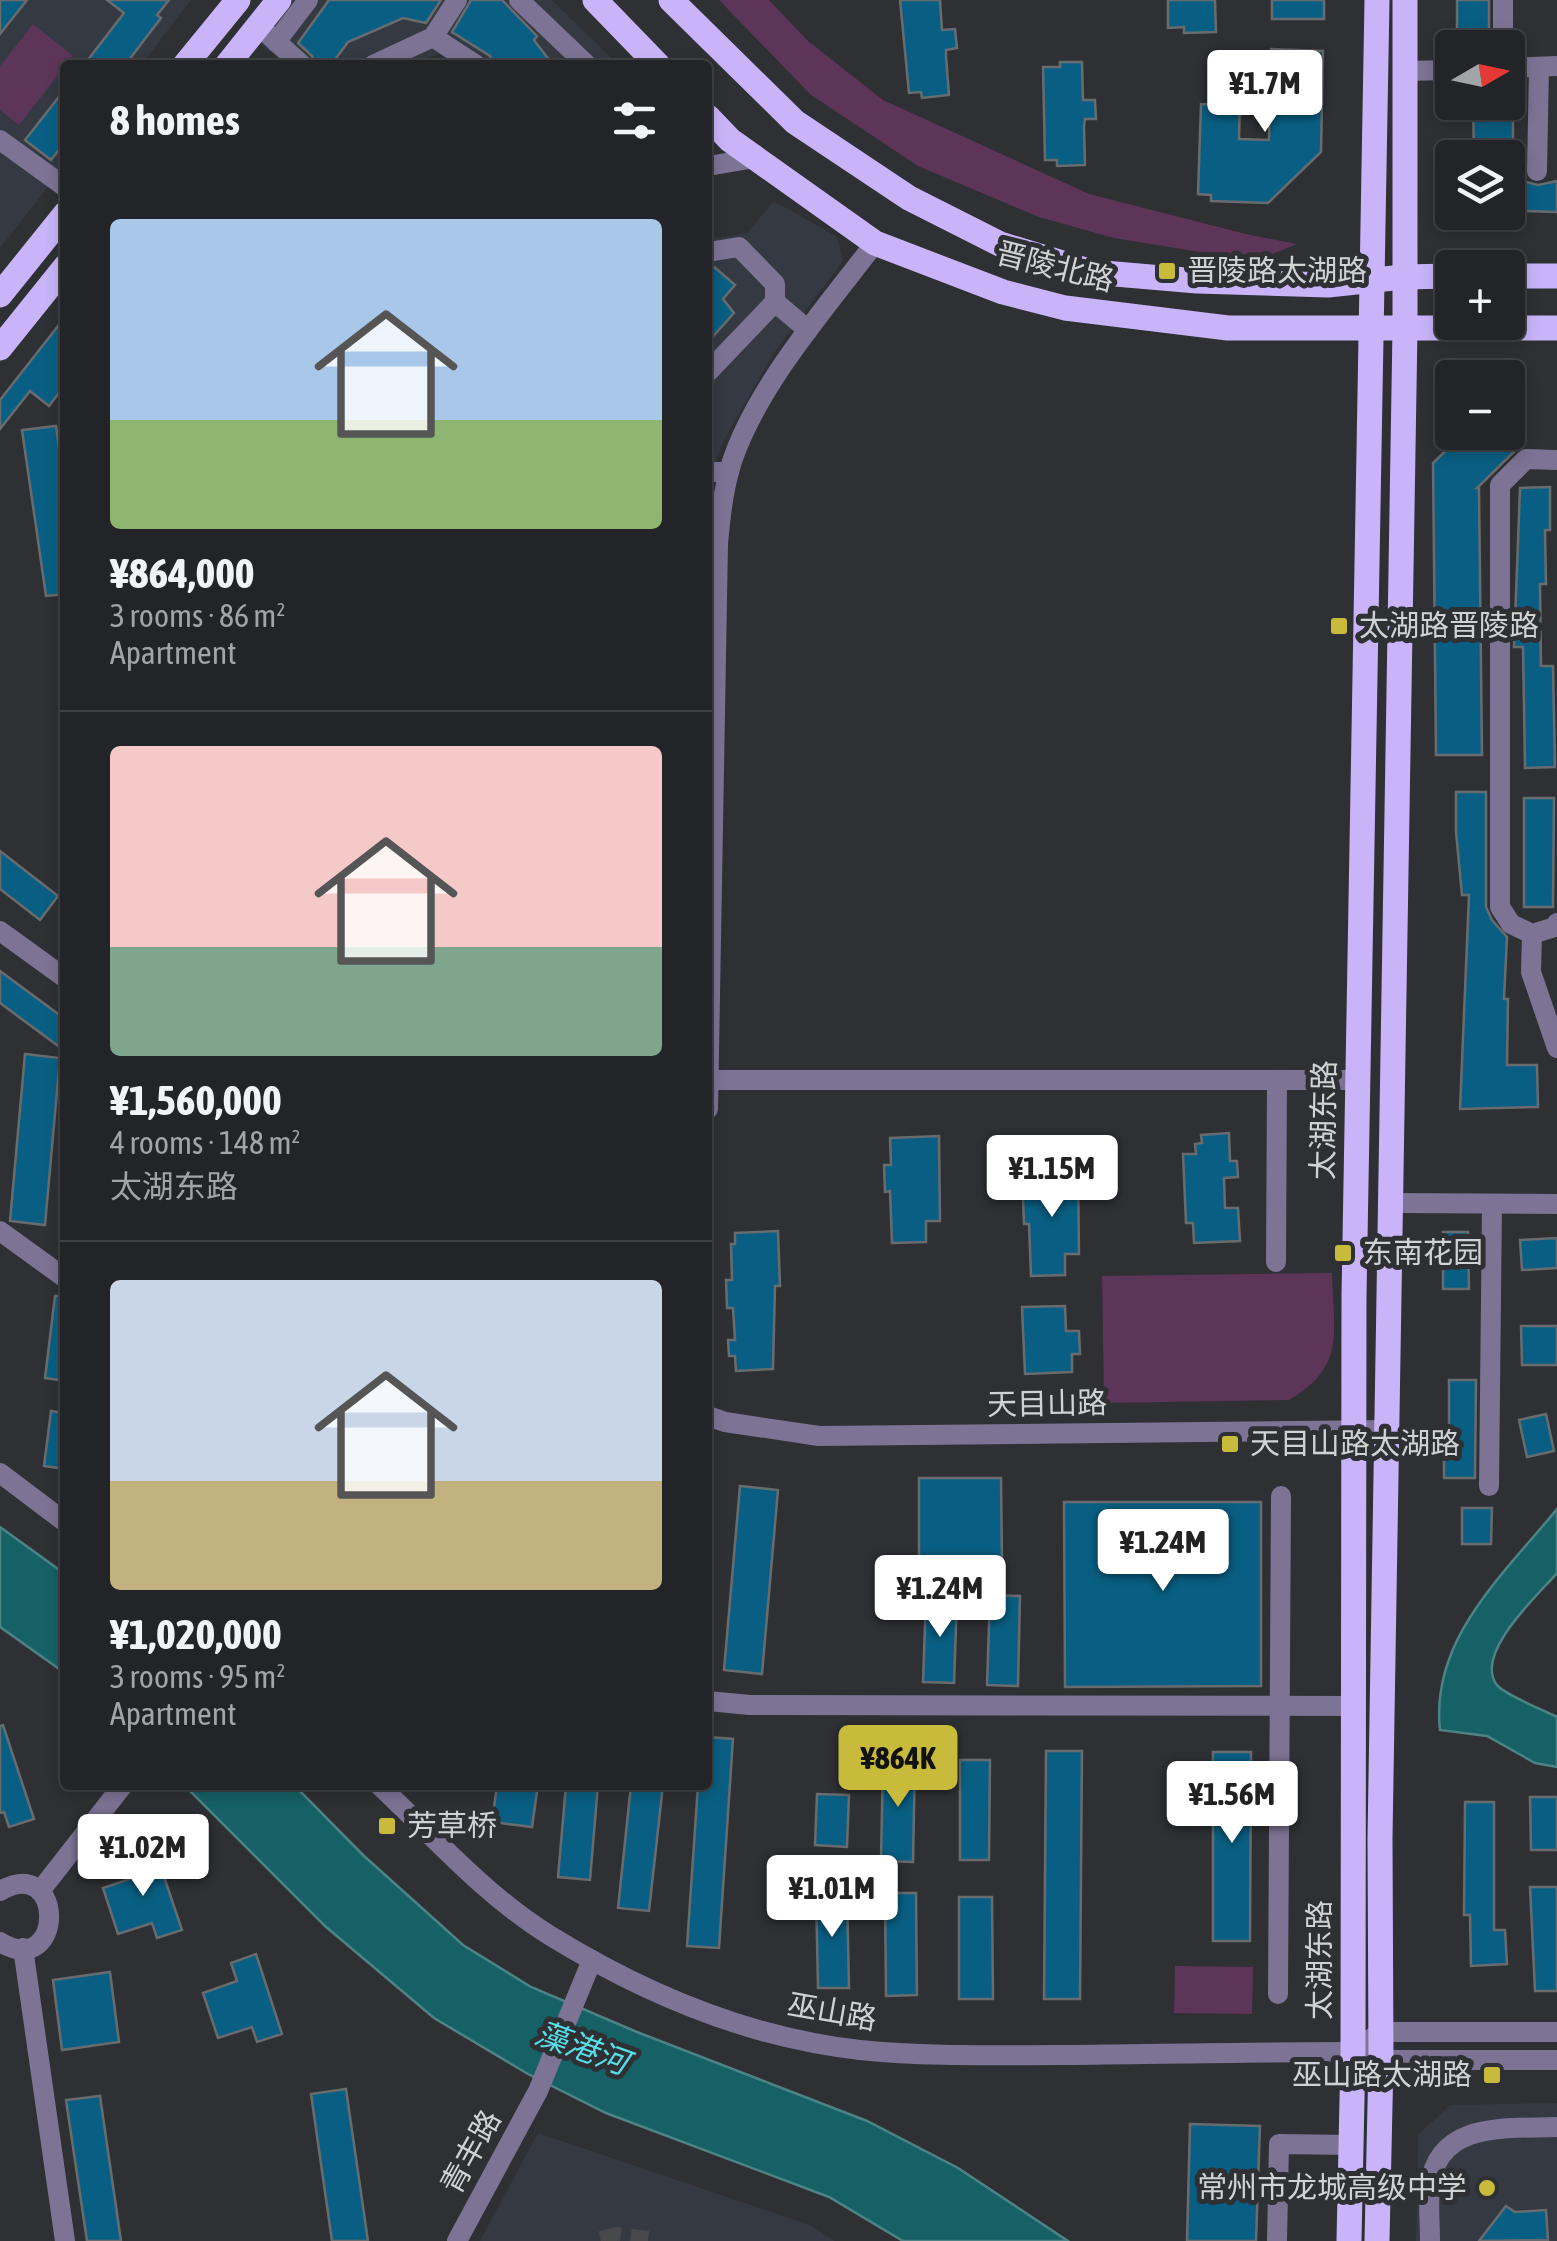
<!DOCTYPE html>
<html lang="en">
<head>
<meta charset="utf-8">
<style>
  body { margin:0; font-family:"Asap Condensed","Noto Sans SC",sans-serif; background:#2e3033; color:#f1f3f6; height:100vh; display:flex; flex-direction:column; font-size:38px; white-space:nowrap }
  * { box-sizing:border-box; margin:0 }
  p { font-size:32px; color:#a2a4a7 }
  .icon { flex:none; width:55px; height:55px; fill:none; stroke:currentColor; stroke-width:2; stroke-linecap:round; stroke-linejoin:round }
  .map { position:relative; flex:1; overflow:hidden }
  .panel { position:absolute; left:60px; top:60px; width:652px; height:1730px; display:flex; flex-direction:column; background:#222427; border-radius:10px; box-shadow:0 5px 15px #0003,0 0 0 2px #3f4144 }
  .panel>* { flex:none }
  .needle { width:65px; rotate:81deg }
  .tools { position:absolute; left:1435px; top:30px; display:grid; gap:20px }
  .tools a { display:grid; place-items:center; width:90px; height:90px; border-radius:10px; background:#222427; box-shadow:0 5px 15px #0003,0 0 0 2px #3f4144; font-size:50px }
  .price { position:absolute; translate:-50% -85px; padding:0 22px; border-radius:10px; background:#fff; color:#222; font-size:32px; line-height:65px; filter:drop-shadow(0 2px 5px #0008) }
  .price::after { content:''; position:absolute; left:50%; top:60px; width:30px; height:22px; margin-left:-15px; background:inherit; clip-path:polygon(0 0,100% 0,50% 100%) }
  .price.selected { background:#c8bb3b; color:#111 }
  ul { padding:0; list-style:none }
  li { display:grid; align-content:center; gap:20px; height:530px; padding:0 50px }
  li+li { border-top:2px solid #3f4144 }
  li span { display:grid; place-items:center; height:310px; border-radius:10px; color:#555 }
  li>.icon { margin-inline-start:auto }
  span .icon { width:180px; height:180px; fill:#fffc; stroke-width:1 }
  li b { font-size:42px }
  h2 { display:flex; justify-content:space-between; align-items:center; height:120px; padding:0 50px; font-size:42px }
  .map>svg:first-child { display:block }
  .built { fill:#353942 }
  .green { fill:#5d3558 }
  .water { fill:#166165; stroke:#4e8386; stroke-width:2.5 }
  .building { fill:#095f83; stroke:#686c6f; stroke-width:2.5 }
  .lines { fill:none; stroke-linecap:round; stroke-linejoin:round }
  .minor-tunnel { stroke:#46484c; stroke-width:20; stroke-dasharray:20 10; stroke-linecap:butt }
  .minor { stroke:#7d7394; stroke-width:20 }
  .major { stroke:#cab4f9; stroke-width:25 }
  .poi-dot { fill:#c8bb3b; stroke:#2e3034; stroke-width:4 }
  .labels { text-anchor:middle; stroke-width:10; stroke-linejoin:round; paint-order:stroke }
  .street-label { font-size:30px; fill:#d1d2d4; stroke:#2e3034 }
  .poi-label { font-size:30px; fill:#d1d2d4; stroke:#2e3034; text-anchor:start }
  .water-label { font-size:32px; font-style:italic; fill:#56dde5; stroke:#2e3034 }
</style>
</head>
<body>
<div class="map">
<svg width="1557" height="2241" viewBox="0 0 1557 2241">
  <rect width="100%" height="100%" fill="#2e3034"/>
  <g class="built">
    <path d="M0,0H191L141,65H65V165L0,248Z"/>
    <path d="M292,0H552L618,65H452L439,54L409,65H286L258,42Z"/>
    <path d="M774,201L837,237L843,261L773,354L723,442L708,485V239L747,233Z"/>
    <path d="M1557,2103V2241H1416L1418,2135L1450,2105Z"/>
    <path d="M538,2133L810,2225L835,2241H480Z"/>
  </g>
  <g class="green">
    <path d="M719,0H769L808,41L883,100L1089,194L1250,235L1297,244L1255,261L1114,238L1039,217L918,166L811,95Z"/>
    <path d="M33,24L73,56L19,125L0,110V66Z"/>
    <path d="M1332,1273C1333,1332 1347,1366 1289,1400L1104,1403L1102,1276Z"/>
    <path d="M1175,1966L1253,1967L1252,2014L1174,2013Z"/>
  </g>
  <g class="water">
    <path d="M1557,1509V1573C1538,1595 1475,1652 1496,1684C1503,1694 1543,1710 1557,1717V1767L1535,1763L1487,1736L1440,1730C1430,1639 1504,1574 1557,1509Z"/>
    <path d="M0,1527L65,1574V1673L0,1627Z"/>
    <path d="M184,1785H294L363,1855L463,1945L531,1987L637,2032L867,2121L958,2168L1068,2241H903L829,2197L606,2113L528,2074L434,2018L325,1926Z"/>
  </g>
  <g class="building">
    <path d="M0,0H27L0,34Z"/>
    <path d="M107,0H169L157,15L161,18L125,65H84L124,13Z"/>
    <path d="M329,0H441L426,23L403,18L348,42L331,65H315L312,56L298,43Z"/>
    <path d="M471,0H502L537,36L534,40L553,65H495L490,56L452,32Z"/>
    <path d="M900,0H940L942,30L955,29L957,48L946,50V56L949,95L922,98L921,92L909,93Z"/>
    <path d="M1168,0H1215L1216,32L1184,33V27L1168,28Z"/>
    <rect x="1272" y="0" width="52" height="19"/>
    <rect x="1457" y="0" width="32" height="48"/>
    <path d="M1271,49L1323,51L1321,152L1268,203L1211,201V195L1198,194L1201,104L1218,105L1219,100L1240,101L1239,139L1269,140Z"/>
    <path d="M1060,62H1082L1083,100H1095L1096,119H1085L1084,126L1085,165L1057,166V160H1045L1043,67H1060Z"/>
    <path d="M65,89V142L51,160L25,140Z"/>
    <path d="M1473,102H1513V158H1474Z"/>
    <path d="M1522,181L1538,185L1557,181V212L1522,211Z"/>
    <path d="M708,265H712L735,285L723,299L734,313L708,342Z"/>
    <path d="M65,317V385L49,406L30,391L0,429V400Z"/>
    <path d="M56,426L65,492V594L46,596L22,430Z"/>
    <path d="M1465,432H1510L1521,445L1477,488H1479L1482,755H1436L1433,463Z"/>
    <path d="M1550,487V530H1545L1546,584H1540L1541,666H1553L1555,767L1525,768L1523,647H1514L1520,488Z"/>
    <path d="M1456,792H1486V907L1492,920L1507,937L1504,999H1508L1507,1065H1537L1538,1107L1460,1109L1469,895H1462L1456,832Z"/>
    <path d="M1524,798H1554L1553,907H1524Z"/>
    <path d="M0,851L58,896L40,920L0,889Z"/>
    <path d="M0,971L65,1019V1051L0,1003Z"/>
    <path d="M25,1054L60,1058L45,1225L10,1221Z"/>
    <path d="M1229,1133L1230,1161H1237L1238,1177L1224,1178L1225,1208H1238L1240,1241L1194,1243L1193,1223H1186L1183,1154H1196L1195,1144L1202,1143L1201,1135Z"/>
    <path d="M939,1136L940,1221H926V1242L892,1243L890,1191L885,1192L884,1165H891L890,1138Z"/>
    <path d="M1078,1169L1079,1254H1065V1275L1031,1276L1029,1224H1024L1023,1198H1030L1029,1170Z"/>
    <path d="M778,1231L780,1286H775L773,1369L736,1371L735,1356H729L728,1340H735L733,1308H727L726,1280H732L731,1244H735V1233Z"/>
    <path d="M1443,1232H1468L1469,1289H1443Z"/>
    <path d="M1557,1238V1268L1522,1270L1520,1240Z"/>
    <path d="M55,1296H65V1381L45,1378Z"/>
    <path d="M1065,1306L1066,1331H1079L1080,1354H1072V1372L1025,1374L1022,1307Z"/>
    <path d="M1521,1326H1557V1365H1522Z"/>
    <path d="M1449,1380H1476L1475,1478H1444V1442H1449Z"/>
    <path d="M51,1411L65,1413V1469L44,1466Z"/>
    <path d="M1546,1414L1554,1451L1527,1457L1519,1420Z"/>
    <path d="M919,1478H1001L1002,1563H919Z"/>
    <path d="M740,1486L778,1490L762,1674L724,1670Z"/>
    <path d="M1064,1502H1261V1686L1065,1687Z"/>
    <path d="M1462,1508H1492L1491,1544H1462Z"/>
    <path d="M990,1595L1020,1596L1018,1686L987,1685Z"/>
    <path d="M926,1597L957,1598L954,1683L923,1682Z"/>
    <path d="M3,1725L34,1819L9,1827L4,1812L0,1813V1726Z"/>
    <path d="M708,1737L733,1739L719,1948L687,1946L698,1785H708Z"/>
    <path d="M1046,1751H1082L1080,1999H1044Z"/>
    <path d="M1213,1752H1251L1250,1941H1213Z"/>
    <path d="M883,1757L915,1758L913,1862L881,1861Z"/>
    <path d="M960,1760H990L989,1860H960Z"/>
    <path d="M497,1785H538L532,1827L492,1822Z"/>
    <path d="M566,1785H598L590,1880L558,1877Z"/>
    <path d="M631,1785H663L649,1911L618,1908Z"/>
    <path d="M817,1794L849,1795L847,1847L815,1845Z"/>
    <path d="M1530,1797H1557V1850H1531Z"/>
    <path d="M1465,1802H1494V1930H1505L1507,1964L1471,1966L1470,1915H1464Z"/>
    <path d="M155,1850L182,1930L157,1938L152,1923L118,1934L103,1888L136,1877L130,1858Z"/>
    <path d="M1530,1887H1557V1991H1535Z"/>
    <path d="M816,1892H847L849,1988H818Z"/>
    <path d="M885,1893H916L917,1995L886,1996Z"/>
    <path d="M959,1897H992L993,1999H959Z"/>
    <path d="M256,1954L282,2034L257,2042L252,2027L218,2038L203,1993L237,1981L231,1963Z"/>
    <path d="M110,1972L119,2042L62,2050L53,1980Z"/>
    <path d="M346,2089L368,2241H332L311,2094Z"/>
    <path d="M100,2096L121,2241H87L66,2100Z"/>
    <path d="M1190,2124L1260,2126L1256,2241H1187Z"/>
    <path d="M1506,2206L1515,2212L1546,2210L1548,2240L1479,2241Z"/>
  </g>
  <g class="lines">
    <path class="minor-tunnel" d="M601,2241L617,2237L648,2241"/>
    <g class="minor">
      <path d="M519,0L587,65"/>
      <path d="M259,26L302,65"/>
      <path d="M433,37L476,65"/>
      <path d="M276,42L308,0"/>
      <path d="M1503,48V0"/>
      <path d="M373,65L433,37L457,0"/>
      <path d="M1508,68L1557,66"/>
      <path d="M1404,71L1452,70"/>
      <path d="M0,140L65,187"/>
      <path d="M708,166L755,158"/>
      <path d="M1537,171L1539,68"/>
      <path d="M708,252L739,247L775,284V302L808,330"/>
      <path d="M708,372L775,302"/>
      <path d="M1557,460L1526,459L1500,485V907L1511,924L1532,934L1555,927L1557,923"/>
      <path d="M708,472H729"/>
      <path d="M0,931L65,978"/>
      <path d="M1532,934L1531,972L1557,1048"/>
      <path d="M708,1080H1358"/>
      <path d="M708,1109L718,543C721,512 724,482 735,453C763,379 827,306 875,243"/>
      <path d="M1392,1203L1557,1204"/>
      <path d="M0,1231L65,1278"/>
      <path d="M1276,1262L1277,1080"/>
      <path d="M708,1416L725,1422L819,1436L1388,1430"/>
      <path d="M0,1473L65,1522"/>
      <path d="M1489,1486L1492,1204"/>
      <path d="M708,1701L750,1705L1353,1706"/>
      <path d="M379,1785C433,1836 486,1896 549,1935C643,1993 750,2038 860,2050C928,2057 996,2055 1065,2055C1161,2054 1257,2052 1353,2052L1381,2060H1557"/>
      <path d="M0,1891C66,1853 65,1981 0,1942"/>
      <path d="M40,1891L123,1785"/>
      <path d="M23,1948L65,2241"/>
      <path d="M1278,1994L1281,1496"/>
      <path d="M1371,2039L1380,2032H1557"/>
      <path d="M457,2241L538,2091L592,1960"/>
      <path d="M1277,2241L1279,2144L1351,2145"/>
      <path d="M1430,2241C1430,2223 1428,2204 1430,2186C1438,2120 1508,2129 1557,2127"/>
    </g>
    <g class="major">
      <path d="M595,0L658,65"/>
      <path d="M671,0L795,122L909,198L1000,244L1092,272L1197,281L1328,285L1403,277L1452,276"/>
      <path d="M185,65L238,0"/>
      <path d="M227,65L279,0"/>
      <path d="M708,117L730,140L875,243L1003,292L1065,308L1228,328H1557"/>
      <path d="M1508,276H1557"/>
      <path d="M0,295L65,214"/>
      <path d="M0,348L65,267"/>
      <path d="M1349,2241L1353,2052L1354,1296L1377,0"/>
      <path d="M1377,2241L1381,2060L1380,1838L1405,329V0"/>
    </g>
  </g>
  <g class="poi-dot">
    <rect x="1157" y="261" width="20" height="20" rx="5"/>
    <rect x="1329" y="616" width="20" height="20" rx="5"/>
    <rect x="1333" y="1243" width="20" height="20" rx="5"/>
    <rect x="1220" y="1434" width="20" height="20" rx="5"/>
    <rect x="377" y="1816" width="20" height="20" rx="5"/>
    <rect x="1482" y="2065" width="20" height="20" rx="5"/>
    <circle cx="1487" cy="2188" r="10"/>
  </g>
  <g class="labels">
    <g class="street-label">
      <text transform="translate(1055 267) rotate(14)" y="10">晋陵北路</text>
      <text transform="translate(1324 1120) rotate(-89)" y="10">太湖东路</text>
      <text transform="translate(1047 1404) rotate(-1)" y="10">天目山路</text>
      <text transform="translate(1320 1960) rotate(-90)" y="10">太湖东路</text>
      <text transform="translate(832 2012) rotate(10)" y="10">巫山路</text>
      <text transform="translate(471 2152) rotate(-61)" y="10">青丰路</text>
    </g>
    <g class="poi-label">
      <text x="1187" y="281">晋陵路太湖路</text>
      <text x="1359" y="636">太湖路晋陵路</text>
      <text x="1363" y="1263">东南花园</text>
      <text x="1250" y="1454">天目山路太湖路</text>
      <text x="407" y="1836">芳草桥</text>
      <text x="1472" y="2085" text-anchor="end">巫山路太湖路</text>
      <text x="1467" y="2198" text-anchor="end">常州市龙城高级中学</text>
    </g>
    <g class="water-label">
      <text transform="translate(582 2048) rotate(20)" y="11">藻港河</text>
    </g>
  </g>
</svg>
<div class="tools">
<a><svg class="needle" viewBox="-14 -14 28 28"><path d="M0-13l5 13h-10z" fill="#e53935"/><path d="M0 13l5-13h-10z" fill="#a2a4a7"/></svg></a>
<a><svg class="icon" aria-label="layers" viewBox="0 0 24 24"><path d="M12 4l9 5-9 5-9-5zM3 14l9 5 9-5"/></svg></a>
<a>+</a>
<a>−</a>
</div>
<b class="price" style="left:1265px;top:135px">¥1.7M</b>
<b class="price" style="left:1052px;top:1220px">¥1.15M</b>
<b class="price" style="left:1163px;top:1594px">¥1.24M</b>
<b class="price" style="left:940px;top:1640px">¥1.24M</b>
<b class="price selected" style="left:898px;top:1810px">¥864K</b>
<b class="price" style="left:1232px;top:1846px">¥1.56M</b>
<b class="price" style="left:143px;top:1899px">¥1.02M</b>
<b class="price" style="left:832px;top:1940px">¥1.01M</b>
<section class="panel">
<h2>8 homes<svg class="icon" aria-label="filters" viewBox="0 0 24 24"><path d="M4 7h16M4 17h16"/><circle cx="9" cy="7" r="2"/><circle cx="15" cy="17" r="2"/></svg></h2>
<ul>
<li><span style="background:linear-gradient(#a9c7e8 65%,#8fb573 0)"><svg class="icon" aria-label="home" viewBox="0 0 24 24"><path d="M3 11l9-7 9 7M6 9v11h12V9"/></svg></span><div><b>¥864,000</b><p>3 rooms · 86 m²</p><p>Apartment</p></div></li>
<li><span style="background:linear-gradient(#f6c9c9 65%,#7fa58c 0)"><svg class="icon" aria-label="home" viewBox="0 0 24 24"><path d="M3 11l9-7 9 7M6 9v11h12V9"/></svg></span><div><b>¥1,560,000</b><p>4 rooms · 148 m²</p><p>太湖东路</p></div></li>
<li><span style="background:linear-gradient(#c9d6e8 65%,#c2b280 0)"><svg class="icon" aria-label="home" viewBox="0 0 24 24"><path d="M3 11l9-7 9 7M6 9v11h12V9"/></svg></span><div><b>¥1,020,000</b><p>3 rooms · 95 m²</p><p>Apartment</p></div></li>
</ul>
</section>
</div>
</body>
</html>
